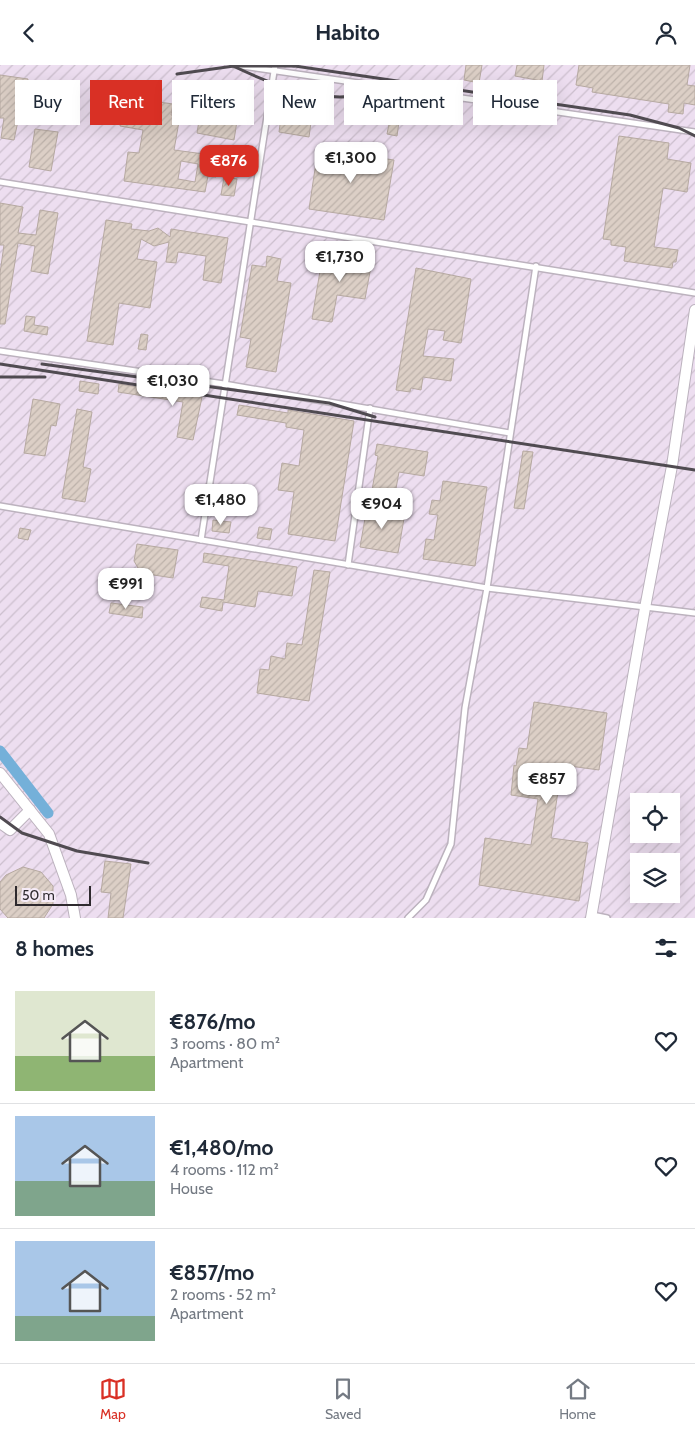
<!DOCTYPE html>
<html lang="en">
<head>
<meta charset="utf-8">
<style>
  body { margin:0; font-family:Cabin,sans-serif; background:#f6f6f7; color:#1f2937; height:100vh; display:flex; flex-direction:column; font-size:19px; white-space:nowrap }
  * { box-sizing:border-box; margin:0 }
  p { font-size:16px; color:#747a83 }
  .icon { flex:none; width:28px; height:28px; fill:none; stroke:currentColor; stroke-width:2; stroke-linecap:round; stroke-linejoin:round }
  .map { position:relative; height:853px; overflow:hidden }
  .drawer { display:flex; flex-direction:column; background:#fff; flex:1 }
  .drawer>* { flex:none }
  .hud { position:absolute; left:15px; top:15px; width:665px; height:45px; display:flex; gap:10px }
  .buttons { position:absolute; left:630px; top:728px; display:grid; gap:10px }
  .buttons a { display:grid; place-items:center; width:50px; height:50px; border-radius:0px; background:#fff; box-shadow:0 5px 20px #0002; font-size:25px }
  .scale { position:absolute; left:15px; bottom:12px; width:76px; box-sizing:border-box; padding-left:5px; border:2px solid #2e2a2e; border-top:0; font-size:14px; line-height:18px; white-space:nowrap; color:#2e2a2e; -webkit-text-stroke:4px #f5ebf7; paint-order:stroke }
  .price { position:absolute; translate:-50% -42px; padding:0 11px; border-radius:10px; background:#fff; color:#222; font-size:16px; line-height:32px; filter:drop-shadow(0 1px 2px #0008) }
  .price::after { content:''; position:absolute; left:50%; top:30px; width:15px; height:11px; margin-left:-8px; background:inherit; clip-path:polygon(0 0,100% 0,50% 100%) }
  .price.selected { background:#d93025; color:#fff }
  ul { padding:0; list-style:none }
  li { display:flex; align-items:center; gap:15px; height:125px; padding:0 15px }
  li+li { border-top:1px solid #e0e1e3 }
  li span { display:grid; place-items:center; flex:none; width:140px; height:100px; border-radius:0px; color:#555 }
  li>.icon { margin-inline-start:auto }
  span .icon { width:60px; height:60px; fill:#fffc; stroke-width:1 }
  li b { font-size:21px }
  h2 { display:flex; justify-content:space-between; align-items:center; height:60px; padding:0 15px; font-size:21px }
  .tag { padding:0 18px; border-radius:0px; background:#fff; box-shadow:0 5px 20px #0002; font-size:18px; line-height:45px }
  .tag.selected { background:#d93025; color:#fff }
  header { display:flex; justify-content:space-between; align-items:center; height:65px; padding:0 15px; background:#fff; font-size:22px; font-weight:800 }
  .menu { display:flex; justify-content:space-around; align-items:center; height:70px; border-top:1px solid #e0e1e3; background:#fff; font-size:14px; color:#747a83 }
  .menu a { display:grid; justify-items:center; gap:2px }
  .menu .selected { color:#d93025 }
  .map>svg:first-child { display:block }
  .industrial { fill:url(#industrial-furrows); fill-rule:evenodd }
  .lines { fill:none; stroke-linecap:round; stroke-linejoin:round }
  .canal { stroke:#74b0d9; stroke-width:11 }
  .building { fill:url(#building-hatch); stroke:#b6a9a1; fill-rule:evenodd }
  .lane-casing { stroke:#bcb2be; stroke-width:8 }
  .street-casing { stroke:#bcb2be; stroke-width:12 }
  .lane { stroke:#fff; stroke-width:5 }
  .street { stroke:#fff; stroke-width:10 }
  .rail { stroke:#504b51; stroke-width:3 }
</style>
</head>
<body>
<header><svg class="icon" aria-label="back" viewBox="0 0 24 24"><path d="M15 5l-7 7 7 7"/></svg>Habito<svg class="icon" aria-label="person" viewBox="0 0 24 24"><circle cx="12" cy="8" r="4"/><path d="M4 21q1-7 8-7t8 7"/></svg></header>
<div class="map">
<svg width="695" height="853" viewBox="0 0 695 853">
  <defs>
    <pattern id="industrial-furrows" width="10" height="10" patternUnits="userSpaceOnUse" patternTransform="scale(1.25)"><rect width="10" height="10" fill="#eddef0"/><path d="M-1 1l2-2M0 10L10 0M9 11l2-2" fill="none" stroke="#ccbfce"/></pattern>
    <pattern id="building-hatch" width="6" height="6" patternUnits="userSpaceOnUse" patternTransform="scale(1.25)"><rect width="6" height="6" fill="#dccfc6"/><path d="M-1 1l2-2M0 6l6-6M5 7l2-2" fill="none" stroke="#bdb2aa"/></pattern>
  </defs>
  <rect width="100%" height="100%" fill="#f5ebf7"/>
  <path class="industrial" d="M0,0H695V853H0ZM639,736H671V769H639ZM639,796H671V829H639Z"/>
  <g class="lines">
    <path class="canal" d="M0,686L48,748"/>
  </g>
  <g class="building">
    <path d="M466,0H482L479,18L464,15Z"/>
    <path d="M517,0H544L542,16L515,11Z"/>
    <path d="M579,0H690L687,20L695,21V40L684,38L683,49L668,47L669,39L592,27L593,23L576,20Z"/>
    <path d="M0,10L28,14L21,56H18L14,75L1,73L4,53H0Z"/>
    <path d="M295,21L332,27L328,43L308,40L309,33L293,31Z"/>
    <path d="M125,26L153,31L152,36L173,39L171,50L180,51L174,85L219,91L216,112L208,111L205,127L124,116L128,87L139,88L143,65L120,61ZM181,96L198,99L195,117L178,114Z"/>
    <path d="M203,31L240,37L234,75L197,68Z"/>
    <path d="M388,34L402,36L397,71L387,69L391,49L386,45Z"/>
    <path d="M282,45L312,50L309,72L279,67Z"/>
    <path d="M35,64L58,67L51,106L29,102Z"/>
    <path d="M619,71L669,78L667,94L691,98L687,127L663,123L654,182L678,185L676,197H673L672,203L624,196L626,182L611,180V175L603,174Z"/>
    <path d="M318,84L394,95L384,155L309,144Z"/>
    <path d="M224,112L237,114L234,131L221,130Z"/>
    <path d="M0,138L23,142L18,168L36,170L40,145L58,148L48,209L31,206L35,181L18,178L5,259H0V208L4,180H0Z"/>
    <path d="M106,155L132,159L131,164L149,166L158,163L170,172L171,164L228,173L221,218L203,215L206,191L178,187L176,198L166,197L169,177L154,181L141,174L137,194L157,197L150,243L119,238L113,280L87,276Z"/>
    <path d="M323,188L372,196L365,234L337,230L332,257L312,254Z"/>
    <path d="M267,191L281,194L277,216L291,218L276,307L246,302L251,274L240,272L252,200L266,202Z"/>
    <path d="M416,203L471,214L461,278L443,275L445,266L428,264L423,291L454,294L451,316L423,312L421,325L411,323L410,327L396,325Z"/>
    <path d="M26,251L35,252L34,260L48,262L47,270L24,266Z"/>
    <path d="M141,269L148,270L146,285L138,284Z"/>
    <path d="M80,316L99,319L98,329L79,326Z"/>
    <path d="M119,319L202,332L193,375L177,372L183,337L118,327Z"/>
    <path d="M33,334L60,339L56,361L51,360L45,391L24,388Z"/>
    <path d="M239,340L288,348V345L354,356L335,476L288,469L294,427L278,425L282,398L299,401L304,365L286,362V358L237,350Z"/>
    <path d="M77,344L92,347L83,402L91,404L85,437L62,433Z"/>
    <path d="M377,379L428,387L424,411L399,407L395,429L372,425L378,391L375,390Z"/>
    <path d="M523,386L533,387L524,444L514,443Z"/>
    <path d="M443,416L487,422L475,501L423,494L426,474L434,475L438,450L429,449L432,435L440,436Z"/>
    <path d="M367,442L405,448L398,488L360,482Z"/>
    <path d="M213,455L231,457L229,468L212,466Z"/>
    <path d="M259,462L272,464L270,475L257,473Z"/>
    <path d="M20,463L31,465L28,475L18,473Z"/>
    <path d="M137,479L178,485L173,513L141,508L134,496Z"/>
    <path d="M204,488L297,502L292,531L258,526L255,542L223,537L222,546L200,542L202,532L224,535L229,501L203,497Z"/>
    <path d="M314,505L330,507L309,636L257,628L260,604L269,605L271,591L285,594L287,578L302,580Z"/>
    <path d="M111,538L143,542L142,553L109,548Z"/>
    <path d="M534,637L607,648L599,705L562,700L551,773L588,778L579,836L479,820L485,773L531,780L538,734L511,730L514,700L516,701L519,683L527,684Z"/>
    <path d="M105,796L131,799L123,853H108L111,828L101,827Z"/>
    <path d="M23,802L41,807L53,821V839L44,853H8L0,844V817L6,810Z"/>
  </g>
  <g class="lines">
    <g class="lane-casing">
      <g id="lane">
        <path d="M235,0L695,67"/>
        <path d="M0,117L695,228"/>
        <path d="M0,286L224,319L510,368"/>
        <path d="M0,441L487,523L695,548"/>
        <path d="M201,475L275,0"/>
        <path d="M348,500L370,343"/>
        <path d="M592,850L607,853"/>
        <path d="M408,853L426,835L451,779L465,643L487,523L536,201"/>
      </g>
    </g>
    <g class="street-casing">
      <g id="street">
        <path d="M0,708L49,769L71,830L75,853"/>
        <path d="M0,758L10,765L30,745"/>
        <path d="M591,853L645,543L672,401L695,245"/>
      </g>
    </g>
    <use href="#lane" class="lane"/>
    <use href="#street" class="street"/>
    <g class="rail">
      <path d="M231,0C264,16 303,32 340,32C367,32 394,26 420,24"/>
      <path d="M288,0L630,50L679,63L695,71"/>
      <path d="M177,9L234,1H294"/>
      <path d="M0,299L695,405"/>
      <path d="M42,299L329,338L375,352"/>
      <path d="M0,312H45"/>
      <path d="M0,752L22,768L77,786L148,798"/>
    </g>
  </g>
</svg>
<div class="buttons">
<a><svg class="icon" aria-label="locate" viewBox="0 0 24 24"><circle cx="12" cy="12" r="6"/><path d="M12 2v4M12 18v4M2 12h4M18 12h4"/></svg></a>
<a><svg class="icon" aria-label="layers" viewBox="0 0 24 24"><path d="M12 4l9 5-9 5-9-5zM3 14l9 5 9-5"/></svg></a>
</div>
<div class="scale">50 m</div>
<b class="price" style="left:351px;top:119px">€1,300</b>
<b class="price selected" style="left:229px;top:122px">€876</b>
<b class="price" style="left:340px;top:218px">€1,730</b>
<b class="price" style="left:173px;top:342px">€1,030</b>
<b class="price" style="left:221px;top:461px">€1,480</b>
<b class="price" style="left:382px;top:465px">€904</b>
<b class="price" style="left:126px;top:545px">€991</b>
<b class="price" style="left:547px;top:740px">€857</b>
<div class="hud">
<a class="tag">Buy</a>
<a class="tag selected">Rent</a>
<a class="tag">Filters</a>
<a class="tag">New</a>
<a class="tag">Apartment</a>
<a class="tag">House</a>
</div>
</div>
<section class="drawer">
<h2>8 homes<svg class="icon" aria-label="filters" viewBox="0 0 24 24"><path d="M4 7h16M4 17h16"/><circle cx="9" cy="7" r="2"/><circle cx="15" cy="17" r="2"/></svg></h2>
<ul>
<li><span style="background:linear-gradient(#dfe7d0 65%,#8fb573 0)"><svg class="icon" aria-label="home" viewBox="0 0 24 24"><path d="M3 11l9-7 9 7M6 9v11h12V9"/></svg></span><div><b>€876/mo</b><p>3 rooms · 80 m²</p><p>Apartment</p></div><svg class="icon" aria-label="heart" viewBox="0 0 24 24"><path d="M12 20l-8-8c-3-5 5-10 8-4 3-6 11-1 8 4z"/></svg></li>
<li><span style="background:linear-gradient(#a9c7e8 65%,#7fa58c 0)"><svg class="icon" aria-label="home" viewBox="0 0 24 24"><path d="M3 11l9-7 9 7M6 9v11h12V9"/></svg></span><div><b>€1,480/mo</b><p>4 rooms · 112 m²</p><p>House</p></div><svg class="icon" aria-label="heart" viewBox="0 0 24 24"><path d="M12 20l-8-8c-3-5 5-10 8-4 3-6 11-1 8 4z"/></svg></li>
<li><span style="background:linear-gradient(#a9c7e8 75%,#7fa58c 0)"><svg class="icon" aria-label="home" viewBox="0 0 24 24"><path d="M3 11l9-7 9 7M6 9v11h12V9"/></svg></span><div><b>€857/mo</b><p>2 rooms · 52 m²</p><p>Apartment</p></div><svg class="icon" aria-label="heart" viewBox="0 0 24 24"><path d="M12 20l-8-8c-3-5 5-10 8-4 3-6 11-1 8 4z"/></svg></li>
</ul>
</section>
<nav class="menu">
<a class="selected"><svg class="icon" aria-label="map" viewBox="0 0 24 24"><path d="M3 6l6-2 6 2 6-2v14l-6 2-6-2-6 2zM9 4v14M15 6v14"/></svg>Map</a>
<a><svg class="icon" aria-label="saved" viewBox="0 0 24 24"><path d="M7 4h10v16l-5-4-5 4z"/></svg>Saved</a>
<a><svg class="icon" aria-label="home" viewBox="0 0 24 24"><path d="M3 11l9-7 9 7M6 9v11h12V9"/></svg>Home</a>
</nav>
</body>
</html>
